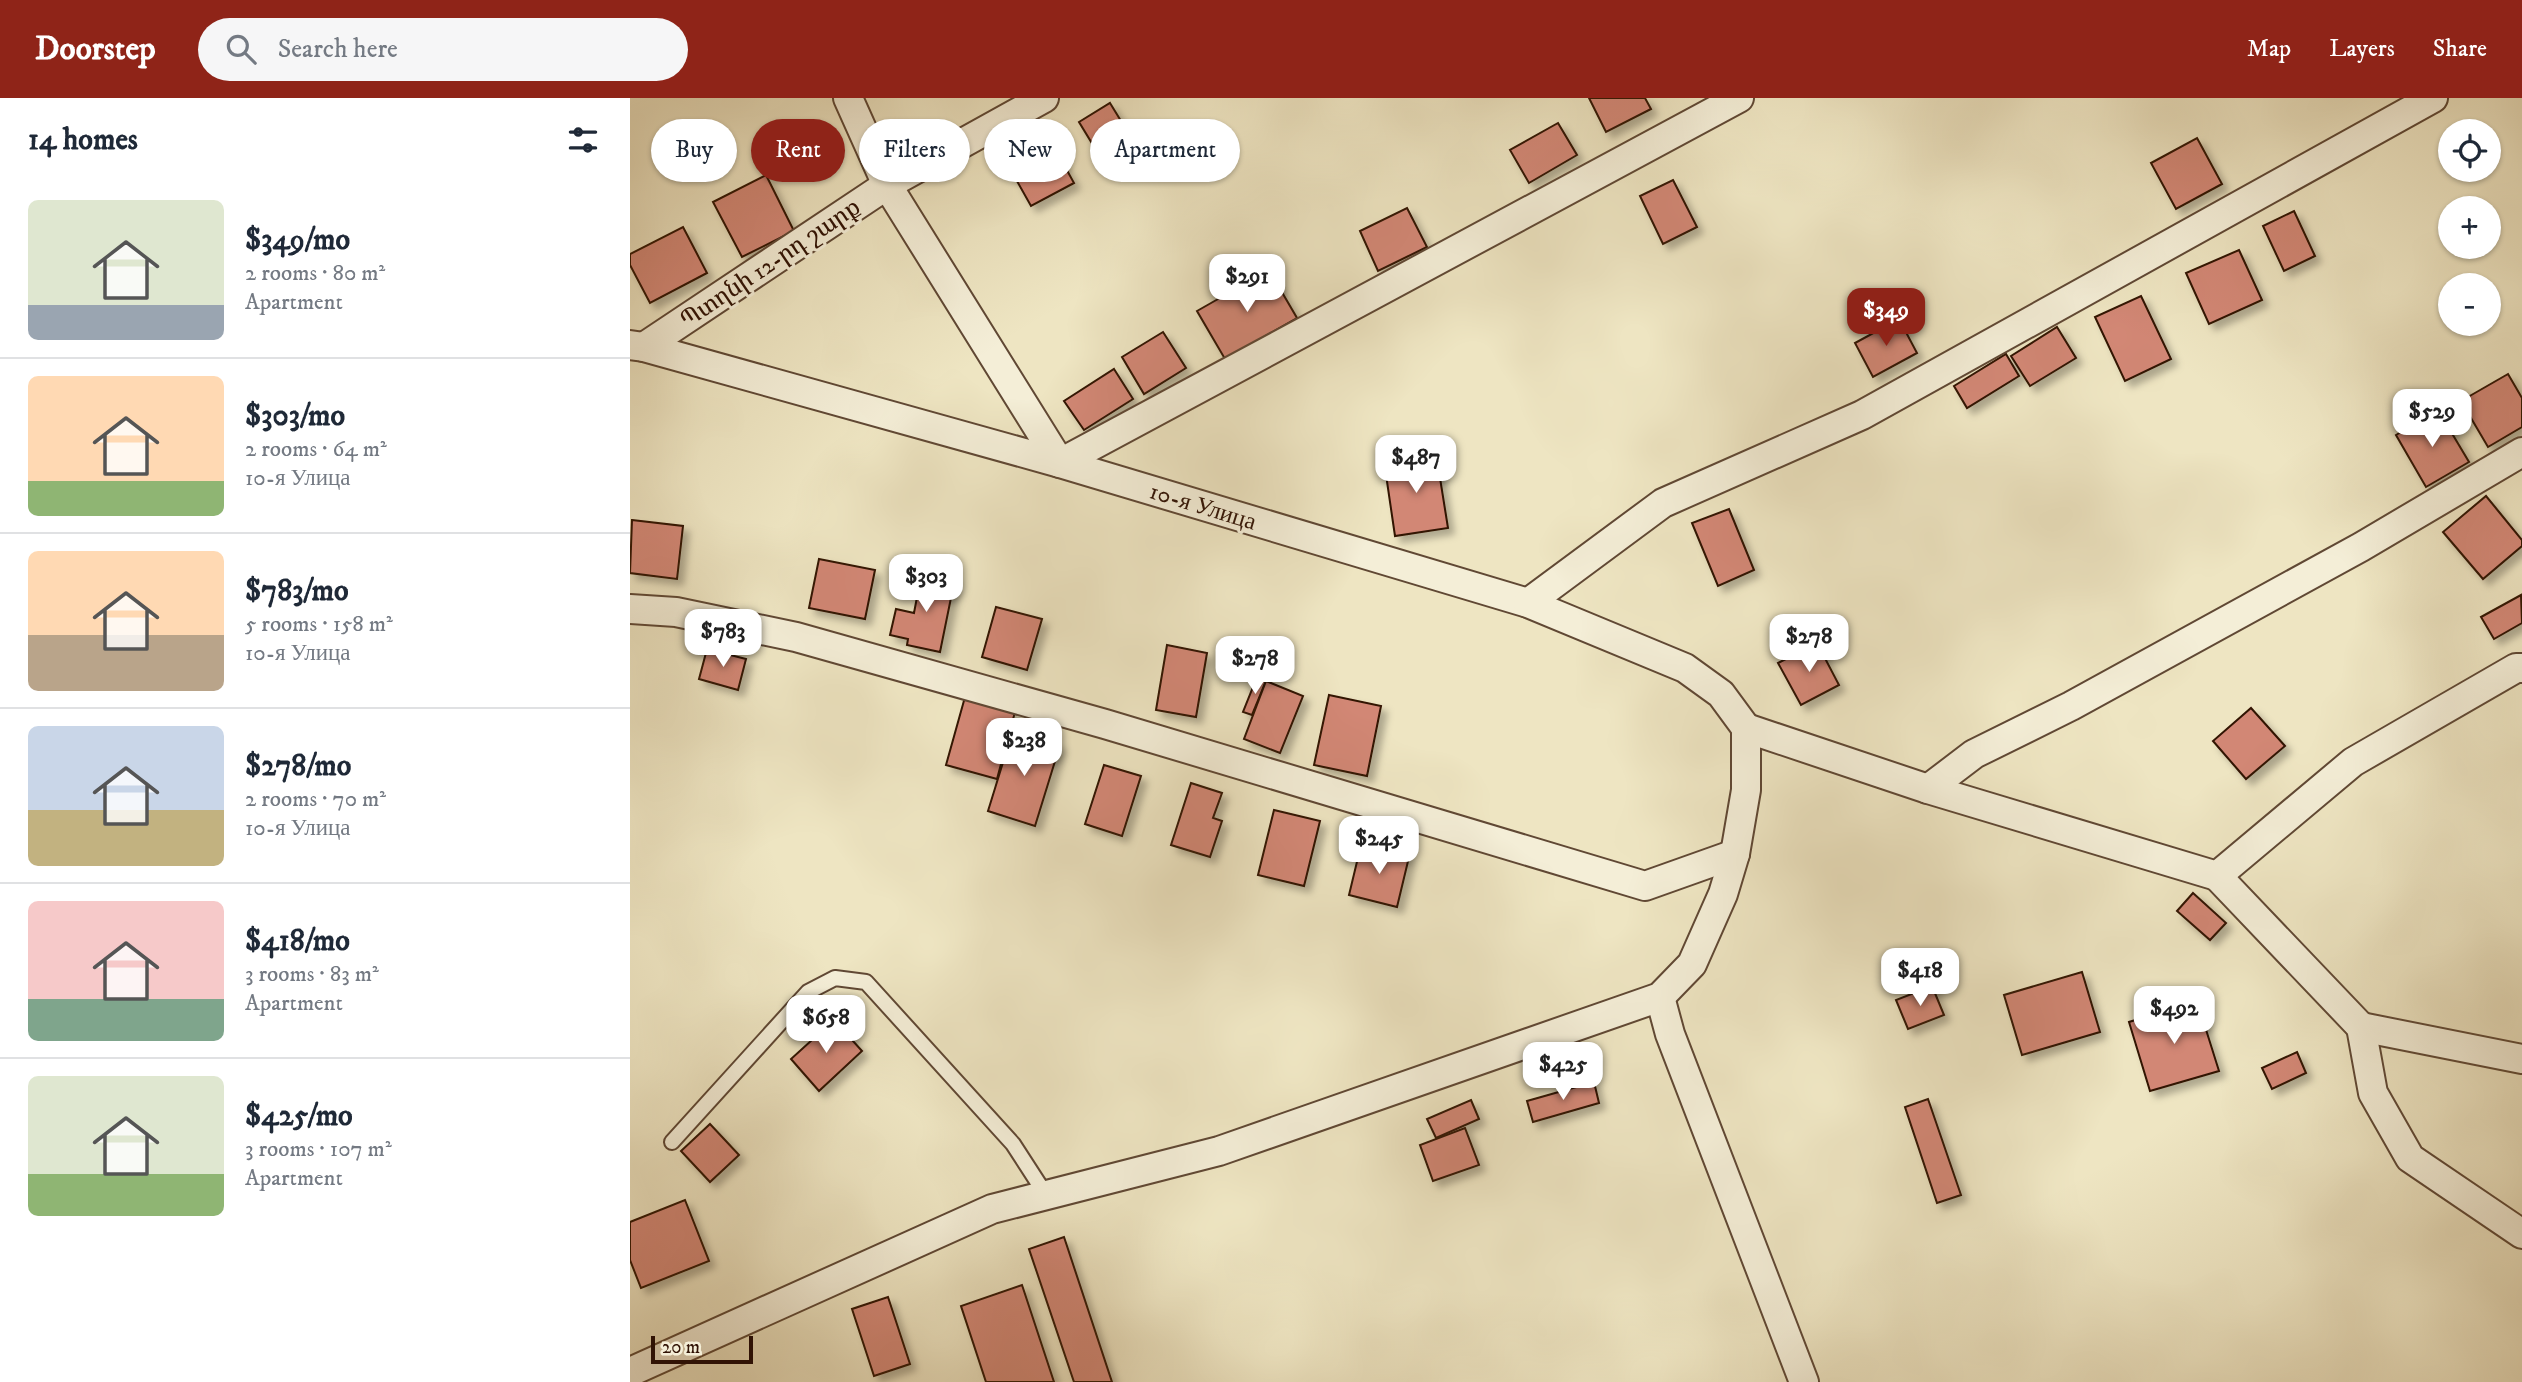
<!DOCTYPE html>
<html lang="en">
<head>
<meta charset="utf-8">
<style>
  body { margin:0; font-family:"IM FELL DW Pica","Noto Serif Armenian",serif; background:#f6f6f7; color:#1f2937; height:100vh; display:flex; flex-direction:column; font-size:26px; white-space:nowrap }
  * { box-sizing:border-box; margin:0 }
  p { font-size:23px; color:#747a83 }
  .icon { flex:none; width:38px; height:38px; fill:none; stroke:currentColor; stroke-width:2; stroke-linecap:round; stroke-linejoin:round }
  .map { position:relative; flex:1; overflow:hidden }
  .sheet { display:flex; flex-direction:column; background:#fff; width:630px }
  .sheet>* { flex:none }
  .banner { position:absolute; left:21px; top:21px; width:665px; height:63px; display:flex; gap:14px }
  .fabs { position:absolute; left:1808px; top:21px; display:grid; gap:14px }
  .fabs a { display:grid; place-items:center; width:63px; height:63px; border-radius:50%; background:#fff; box-shadow:0 2px 5px #0004; font-size:35px }
  .scale { position:absolute; left:21px; bottom:18px; width:102px; box-sizing:border-box; padding-left:7px; border:4px solid #311305; border-top:0; font-size:19px; line-height:24px; white-space:nowrap; color:#311305; -webkit-text-stroke:5px #f4eed7; paint-order:stroke }
  .price { position:absolute; translate:-50% -60px; padding:0 16px; border-radius:14px; background:#fff; color:#222; font-size:23px; line-height:46px; filter:drop-shadow(0 2px 4px #0008) }
  .price::after { content:''; position:absolute; left:50%; top:42px; width:21px; height:16px; margin-left:-10px; background:inherit; clip-path:polygon(0 0,100% 0,50% 100%) }
  .price.active { background:#8f2418; color:#fff }
  ul { padding:0; list-style:none }
  li { display:flex; align-items:center; gap:21px; height:175px; padding:0 28px }
  li+li { border-top:2px solid #e0e1e3 }
  li span { display:grid; place-items:center; flex:none; width:196px; height:140px; border-radius:10px; color:#555 }
  li>.icon { margin-inline-start:auto }
  span .icon { width:84px; height:84px; fill:#fffc; stroke-width:1 }
  li b { font-size:30px }
  h2 { display:flex; justify-content:space-between; align-items:center; height:84px; padding:0 28px; font-size:30px }
  .tag { padding:0 24px; border-radius:32px; background:#fff; box-shadow:0 2px 5px #0004; font-size:24px; line-height:63px }
  .tag.active { background:#8f2418; color:#fff }
  header { display:flex; align-items:center; gap:42px; box-sizing:border-box; height:98px; padding:0 35px; background:#8f2418; color:#fff }
  header strong { font-size:33px }
  nav { display:flex; gap:38px; margin-inline-start:auto; font-size:24px }
  .search { width:490px; height:63px; background:#f6f6f7; display:flex; align-items:center; gap:18px; box-sizing:border-box; padding:0 24px; border-radius:38px; color:#747a83; font-size:26px }
  main { display:flex; flex:1; min-height:0 }
  .map>svg:first-child { display:block }
  .building { fill:#d28775; stroke:#311305; stroke-width:2; filter:url(#shadow) }
  .lines { fill:none; stroke-linecap:round; stroke-linejoin:round }
  .service-casing { stroke:#604834; stroke-width:18 }
  .minor-casing { stroke:#604834; stroke-width:32 }
  .service { stroke:#f4eed7; stroke-width:14 }
  .minor { stroke:#f4eed7; stroke-width:28 }
  .labels { text-anchor:middle; stroke-width:6; stroke-linejoin:round; paint-order:stroke }
  .street-label { font-size:24px; fill:#311305; stroke:#f4eed7 }
</style>
</head>
<body>
<header>
<strong>Doorstep</strong>
<div class="search"><svg class="icon" aria-label="search" viewBox="0 0 24 24"><circle cx="10" cy="10" r="6"/><path d="M15 15l6 6"/></svg>Search here</div>
<nav><a>Map</a><a>Layers</a><a>Share</a></nav>
</header>
<main>
<section class="sheet">
<h2>14 homes<svg class="icon" aria-label="filters" viewBox="0 0 24 24"><path d="M4 7h16M4 17h16"/><circle cx="9" cy="7" r="2"/><circle cx="15" cy="17" r="2"/></svg></h2>
<ul>
<li><span style="background:linear-gradient(#dfe7d0 75%,#9aa5b1 0)"><svg class="icon" aria-label="home" viewBox="0 0 24 24"><path d="M3 11l9-7 9 7M6 9v11h12V9"/></svg></span><div><b>$349/mo</b><p>2 rooms · 80 m²</p><p>Apartment</p></div></li>
<li><span style="background:linear-gradient(#ffd9b3 75%,#8fb573 0)"><svg class="icon" aria-label="home" viewBox="0 0 24 24"><path d="M3 11l9-7 9 7M6 9v11h12V9"/></svg></span><div><b>$303/mo</b><p>2 rooms · 64 m²</p><p>10-я Улица</p></div></li>
<li><span style="background:linear-gradient(#ffd9b3 60%,#b9a48a 0)"><svg class="icon" aria-label="home" viewBox="0 0 24 24"><path d="M3 11l9-7 9 7M6 9v11h12V9"/></svg></span><div><b>$783/mo</b><p>5 rooms · 158 m²</p><p>10-я Улица</p></div></li>
<li><span style="background:linear-gradient(#c9d6e8 60%,#c2b280 0)"><svg class="icon" aria-label="home" viewBox="0 0 24 24"><path d="M3 11l9-7 9 7M6 9v11h12V9"/></svg></span><div><b>$278/mo</b><p>2 rooms · 70 m²</p><p>10-я Улица</p></div></li>
<li><span style="background:linear-gradient(#f6c9c9 70%,#7fa58c 0)"><svg class="icon" aria-label="home" viewBox="0 0 24 24"><path d="M3 11l9-7 9 7M6 9v11h12V9"/></svg></span><div><b>$418/mo</b><p>3 rooms · 83 m²</p><p>Apartment</p></div></li>
<li><span style="background:linear-gradient(#dfe7d0 70%,#8fb573 0)"><svg class="icon" aria-label="home" viewBox="0 0 24 24"><path d="M3 11l9-7 9 7M6 9v11h12V9"/></svg></span><div><b>$425/mo</b><p>3 rooms · 107 m²</p><p>Apartment</p></div></li>
</ul>
</section>
<div class="map">
<svg width="1892" height="1284" viewBox="0 0 1892 1284">
  <defs>
    <filter id="shadow"><feDropShadow dx="6" dy="6" stdDeviation="3.5" flood-color="#0004"/></filter>
  </defs>
  <rect width="100%" height="100%" fill="#eee5c2"/>
  <filter id="stains"><feTurbulence type="fractalNoise" baseFrequency=".00286" numOctaves="4"/><feColorMatrix values="0 0 0 0 .2 0 0 0 0 .09 0 0 0 0 .02 0 0 0 .5 -.17"/></filter>
  <radialGradient id="worn" r=".72"><stop offset=".6" stop-color="#630" stop-opacity="0"/><stop offset="1" stop-color="#630" stop-opacity=".3"/></radialGradient>
  <g class="building">
    <path d="M959,0H1015L1021,11L976,34Z"/>
    <path d="M480,5L505,46L474,65L449,24Z"/>
    <path d="M928,25L947,57L899,85L880,52Z"/>
    <path d="M417,36L444,85L401,108L374,60Z"/>
    <path d="M1567,40L1592,86L1546,111L1521,65Z"/>
    <path d="M136,77L164,133L112,159L83,104Z"/>
    <path d="M1043,82L1067,129L1033,146L1010,98Z"/>
    <path d="M777,110L797,149L748,173L730,133Z"/>
    <path d="M1664,113L1685,158L1654,173L1633,128Z"/>
    <path d="M53,129L77,175L20,205L0,167V156Z"/>
    <path d="M1609,152L1632,202L1579,226L1556,175Z"/>
    <path d="M639,172L667,220L595,261L567,213Z"/>
    <path d="M1511,198L1541,261L1495,283L1465,219Z"/>
    <path d="M1269,221L1287,255L1243,279L1225,245Z"/>
    <path d="M1427,229L1446,260L1400,288L1381,258Z"/>
    <path d="M533,234L556,270L514,296L492,259Z"/>
    <path d="M1376,256L1389,278L1337,310L1324,288Z"/>
    <path d="M484,271L503,301L454,332L434,303Z"/>
    <path d="M1878,276L1892,300V329L1858,349L1831,303Z"/>
    <path d="M1808,312L1839,364L1796,389L1766,337Z"/>
    <path d="M806,355L818,430L765,438L754,363Z"/>
    <path d="M1856,398L1892,442V448L1853,481L1813,434Z"/>
    <path d="M1099,411L1124,472L1088,488L1062,425Z"/>
    <path d="M2,422L53,428L47,481L0,475Z"/>
    <path d="M189,461L245,472L235,521L179,510Z"/>
    <path d="M292,473L325,480L310,554L277,547L278,541L260,537L266,511L284,515Z"/>
    <path d="M1891,497L1892,525L1864,541L1851,519Z"/>
    <path d="M366,509L412,521L397,572L352,559Z"/>
    <path d="M1187,545L1209,587L1171,607L1148,565Z"/>
    <path d="M537,547L577,555L566,619L526,612Z"/>
    <path d="M77,551L116,561L108,592L69,581Z"/>
    <path d="M627,579L636,583L622,617L613,614Z"/>
    <path d="M636,583L673,598L650,655L614,641Z"/>
    <path d="M699,597L751,608L737,678L684,667Z"/>
    <path d="M335,599L385,614L367,681L316,667Z"/>
    <path d="M1621,610L1655,648L1616,681L1583,643Z"/>
    <path d="M383,632L430,647L405,728L358,713Z"/>
    <path d="M474,667L511,678L492,738L455,726Z"/>
    <path d="M561,685L592,695L583,720L592,723L580,759L541,747Z"/>
    <path d="M644,712L690,723L674,788L628,777Z"/>
    <path d="M731,747L779,759L767,809L719,797Z"/>
    <path d="M1563,795L1596,825L1580,842L1547,813Z"/>
    <path d="M1452,874L1470,934L1392,957L1374,897Z"/>
    <path d="M1302,888L1314,917L1278,931L1266,902Z"/>
    <path d="M1567,903L1589,973L1520,993L1499,924Z"/>
    <path d="M204,922L232,953L189,993L161,961Z"/>
    <path d="M1667,954L1676,975L1642,991L1632,970Z"/>
    <path d="M964,984L969,1005L903,1024L897,1003Z"/>
    <path d="M1298,1001L1331,1097L1307,1105L1275,1009Z"/>
    <path d="M841,1002L849,1021L806,1040L797,1021Z"/>
    <path d="M80,1026L109,1057L80,1084L51,1053Z"/>
    <path d="M835,1030L849,1067L803,1083L790,1047Z"/>
    <path d="M55,1102L79,1163L11,1190L0,1162V1124Z"/>
    <path d="M434,1139L482,1284H444L399,1151Z"/>
    <path d="M392,1187L424,1284H356L331,1208Z"/>
    <path d="M258,1199L280,1266L244,1278L222,1211Z"/>
  </g>
  <g class="lines">
    <g class="service-casing">
      <path id="service" d="M42,1044L178,894L205,880L236,884L383,1046L416,1097"/>
    </g>
    <g class="minor-casing">
      <g id="minor">
        <path d="M218,0L257,87L430,365L1109,0"/>
        <path d="M0,247L14,249L430,365L898,505L1055,570L1091,596L1116,630"/>
        <path d="M14,249L257,87L414,0"/>
        <path d="M898,505L1033,405L1232,317L1803,0"/>
        <path d="M0,511L46,514L166,539L475,626L1015,788L1105,756"/>
        <path d="M1116,630L1298,691L1587,778L1723,664L1886,570H1892"/>
        <path d="M1298,691L1344,656L1441,608L1731,449L1892,354"/>
        <path d="M1587,778L1731,929"/>
        <path d="M1030,899L1040,936L1174,1284"/>
        <path d="M1731,929L1743,995L1780,1060L1892,1136"/>
        <path d="M1731,929L1892,961"/>
        <path d="M0,1274L362,1111L589,1053L1030,899L1062,866L1093,796L1105,756L1116,692V630"/>
      </g>
    </g>
    <use href="#service" class="service"/>
    <use href="#minor" class="minor"/>
  </g>
  <g class="labels">
    <g class="street-label">
      <text transform="translate(140 165) rotate(-34)" y="8">Պտղնի 12-րդ շարք</text>
      <text transform="translate(573 408) rotate(17)" y="8">10-я Улица</text>
    </g>
  </g>
  <rect width="100%" height="100%" filter="url(#stains)"/>
  <rect width="100%" height="100%" fill="url(#worn)"/>
</svg>
<div class="fabs">
<a><svg class="icon" aria-label="locate" viewBox="0 0 24 24"><circle cx="12" cy="12" r="6"/><path d="M12 2v4M12 18v4M2 12h4M18 12h4"/></svg></a>
<a>+</a>
<a>−</a>
</div>
<div class="scale">20 m</div>
<b class="price" style="left:617px;top:216px">$291</b>
<b class="price active" style="left:1256px;top:250px">$349</b>
<b class="price" style="left:1802px;top:351px">$529</b>
<b class="price" style="left:786px;top:397px">$487</b>
<b class="price" style="left:296px;top:516px">$303</b>
<b class="price" style="left:93px;top:571px">$783</b>
<b class="price" style="left:1179px;top:576px">$278</b>
<b class="price" style="left:625px;top:598px">$278</b>
<b class="price" style="left:394px;top:680px">$238</b>
<b class="price" style="left:749px;top:778px">$245</b>
<b class="price" style="left:1290px;top:910px">$418</b>
<b class="price" style="left:1544px;top:948px">$492</b>
<b class="price" style="left:196px;top:957px">$658</b>
<b class="price" style="left:933px;top:1004px">$425</b>
<div class="banner">
<a class="tag">Buy</a>
<a class="tag active">Rent</a>
<a class="tag">Filters</a>
<a class="tag">New</a>
<a class="tag">Apartment</a>
</div>
</div>
</main>
</body>
</html>
